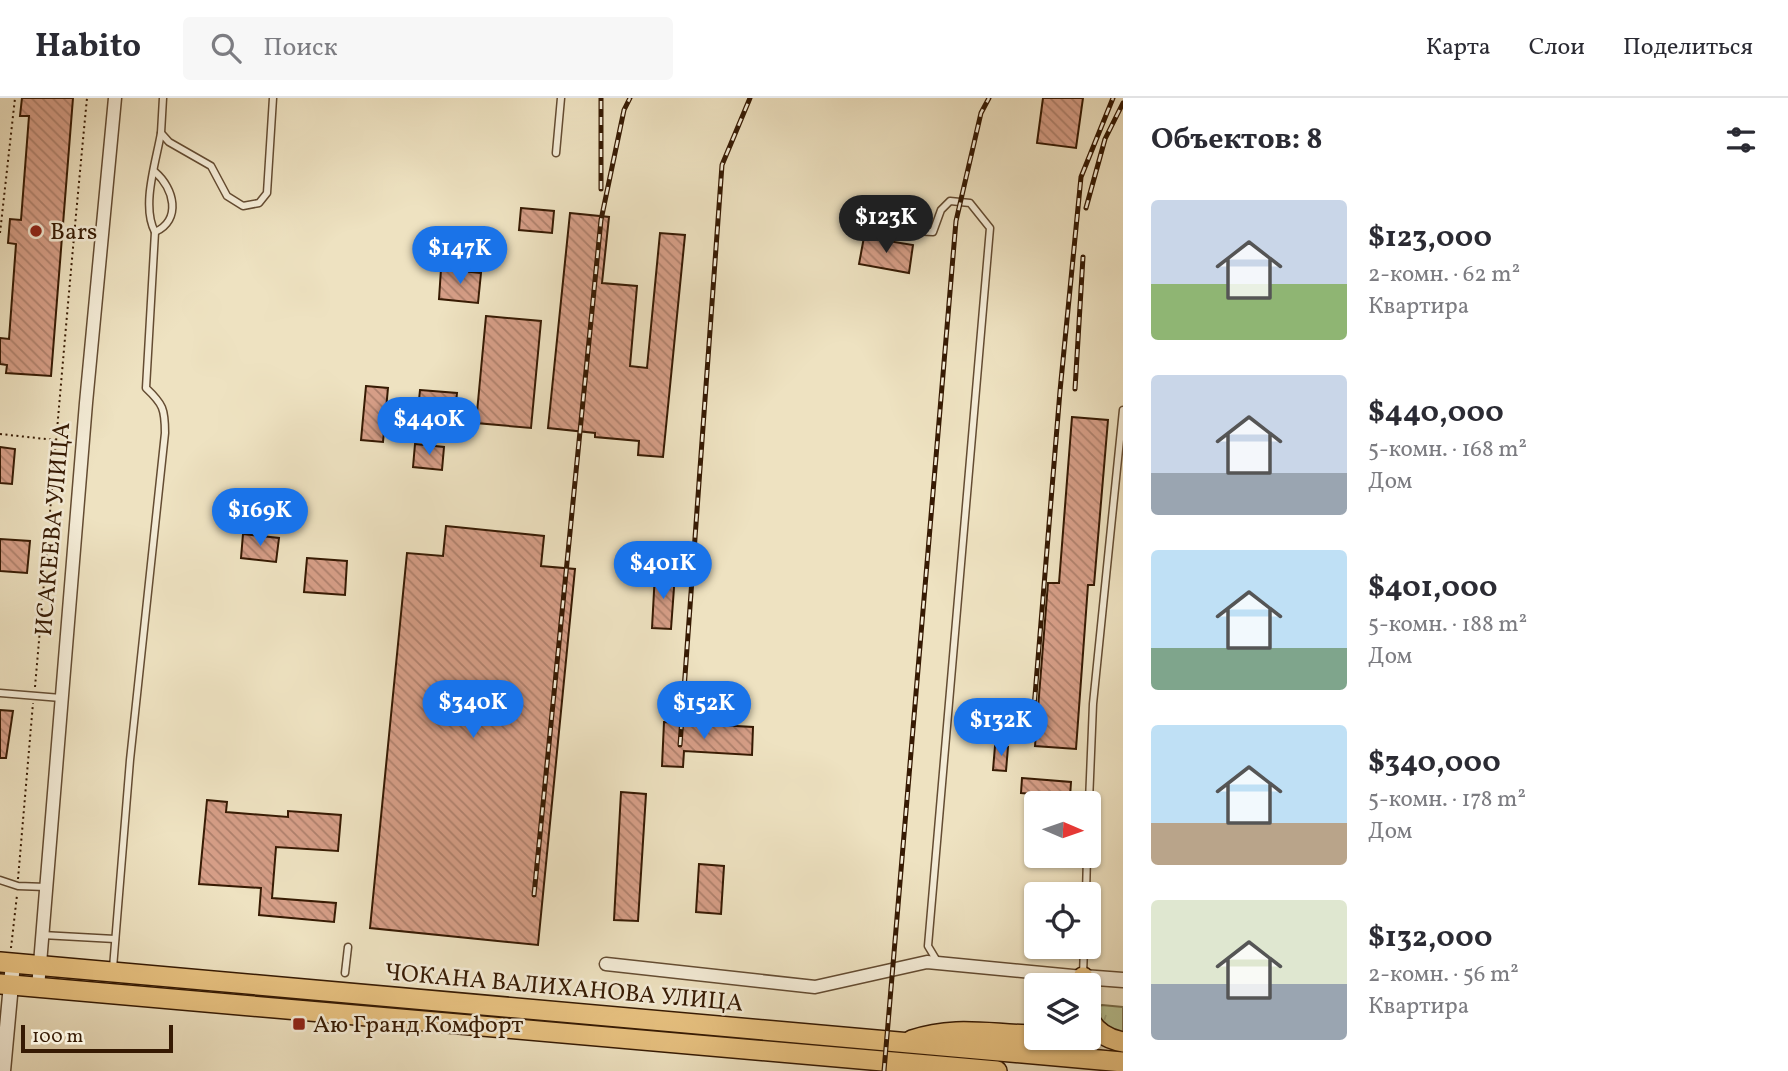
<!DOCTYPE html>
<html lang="ru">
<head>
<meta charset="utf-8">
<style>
  body { margin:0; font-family:Vollkorn,serif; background:#f7f7f7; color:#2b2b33; height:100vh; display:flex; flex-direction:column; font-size:26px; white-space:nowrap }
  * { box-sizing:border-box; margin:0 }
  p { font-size:23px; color:#7c7c81 }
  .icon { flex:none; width:38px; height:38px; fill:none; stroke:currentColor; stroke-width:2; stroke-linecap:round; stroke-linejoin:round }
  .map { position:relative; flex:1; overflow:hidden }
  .panel { display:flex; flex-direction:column; background:#fff; width:665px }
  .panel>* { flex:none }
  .needle { width:46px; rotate:92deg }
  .tools { position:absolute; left:1024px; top:693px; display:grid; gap:14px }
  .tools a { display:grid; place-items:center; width:77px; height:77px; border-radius:7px; background:#fff; box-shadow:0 2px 5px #0004; font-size:35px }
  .scale { position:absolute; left:21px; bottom:18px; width:152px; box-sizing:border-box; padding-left:7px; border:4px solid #361a03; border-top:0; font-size:19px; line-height:24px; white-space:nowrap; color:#361a03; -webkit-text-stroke:5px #f4ecd7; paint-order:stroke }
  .price { position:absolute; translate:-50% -60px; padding:0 16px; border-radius:24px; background:#1a73e8; color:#fff; font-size:23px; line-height:46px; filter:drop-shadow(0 2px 4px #0008) }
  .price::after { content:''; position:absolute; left:50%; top:42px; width:21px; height:16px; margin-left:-10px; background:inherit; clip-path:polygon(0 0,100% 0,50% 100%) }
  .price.current { background:#222; color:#fff }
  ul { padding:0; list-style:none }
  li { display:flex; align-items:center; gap:21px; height:175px; padding:0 28px }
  li span { display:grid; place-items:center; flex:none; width:196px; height:140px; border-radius:7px; color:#555 }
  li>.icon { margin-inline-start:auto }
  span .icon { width:84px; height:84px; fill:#fffc; stroke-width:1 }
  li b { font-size:30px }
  h2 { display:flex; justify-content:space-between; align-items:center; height:84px; padding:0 28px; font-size:30px }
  header { display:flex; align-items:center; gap:42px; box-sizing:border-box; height:98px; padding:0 35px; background:#fff; border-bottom:2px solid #e1e1e2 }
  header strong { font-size:33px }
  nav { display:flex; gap:38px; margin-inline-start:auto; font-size:24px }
  .search { width:490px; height:63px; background:#f7f7f7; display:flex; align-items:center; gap:18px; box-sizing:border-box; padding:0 24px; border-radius:7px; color:#7c7c81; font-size:26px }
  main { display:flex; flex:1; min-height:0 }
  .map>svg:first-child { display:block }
  .grass { fill:url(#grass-tufts); stroke:#786e4b; stroke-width:2 }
  .building { fill:url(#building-back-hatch); stroke:#361a03; stroke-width:2 }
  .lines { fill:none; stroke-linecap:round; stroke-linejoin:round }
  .service-casing { stroke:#644c32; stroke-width:9 }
  .minor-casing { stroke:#644c32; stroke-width:15 }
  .tertiary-casing { stroke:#644c32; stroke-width:17 }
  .primary-casing { stroke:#361a03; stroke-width:22 }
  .path { stroke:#361a03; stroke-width:2; stroke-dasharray:2 3.5; stroke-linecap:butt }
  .service { stroke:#f4ecd7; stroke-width:6 }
  .minor { stroke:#f4ecd7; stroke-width:12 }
  .tertiary { stroke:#f4ecd7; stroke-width:14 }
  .primary { stroke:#e7c180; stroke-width:19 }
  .rail-casing { stroke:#361a03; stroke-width:5 }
  .rail { stroke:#f4ecd7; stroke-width:2.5; stroke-dasharray:8; stroke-linecap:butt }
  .poi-dot { fill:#8f2418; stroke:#f4ecd7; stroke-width:2.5 }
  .labels { text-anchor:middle; stroke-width:5; stroke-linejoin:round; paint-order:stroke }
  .poi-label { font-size:24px; fill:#361a03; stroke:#f4ecd7; text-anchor:start }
  .street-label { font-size:24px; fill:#361a03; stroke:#f4ecd7 }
</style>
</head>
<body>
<header>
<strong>Habito</strong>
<div class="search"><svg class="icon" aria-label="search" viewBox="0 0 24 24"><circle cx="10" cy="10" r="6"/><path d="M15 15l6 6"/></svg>Поиск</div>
<nav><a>Карта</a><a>Слои</a><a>Поделиться</a></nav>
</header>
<main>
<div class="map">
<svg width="1123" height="973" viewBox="0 0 1123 973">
  <defs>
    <pattern id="grass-tufts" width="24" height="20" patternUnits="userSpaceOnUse" patternTransform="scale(1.75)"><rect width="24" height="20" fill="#b9c393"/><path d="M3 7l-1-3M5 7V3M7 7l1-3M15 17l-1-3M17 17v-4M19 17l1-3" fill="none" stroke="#a0a77d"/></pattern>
    <pattern id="building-back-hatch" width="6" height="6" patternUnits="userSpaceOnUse" patternTransform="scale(1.75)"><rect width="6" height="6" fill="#d69e87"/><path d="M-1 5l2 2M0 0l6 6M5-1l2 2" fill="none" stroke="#ae806c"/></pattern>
  </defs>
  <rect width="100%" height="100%" fill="#eee2c1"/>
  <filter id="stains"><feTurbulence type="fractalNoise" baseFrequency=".00286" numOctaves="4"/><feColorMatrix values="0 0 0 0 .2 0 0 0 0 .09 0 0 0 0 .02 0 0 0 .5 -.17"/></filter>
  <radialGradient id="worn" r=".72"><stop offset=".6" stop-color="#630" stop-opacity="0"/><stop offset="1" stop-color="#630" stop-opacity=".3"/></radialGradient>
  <path class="grass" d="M1102,907L1123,909V939L1096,919L1095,911Z"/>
  <g class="building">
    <path d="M22,0H73L51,278L6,275L7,267L0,266V240L9,241L16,146L8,145L10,121L21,122L29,18H20Z"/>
    <path d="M1043,0H1083L1076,50L1037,45Z"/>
    <path d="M521,110L554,113L552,135L519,132Z"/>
    <path d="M570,115L609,119L602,185L637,188L630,268L647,270L660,135L685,137L663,359L638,357L639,343L595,339V335L548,330Z"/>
    <path d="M864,139L913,147L909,175L859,166Z"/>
    <path d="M441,171L481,175L478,205L439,201Z"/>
    <path d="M486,218L541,223L531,330L476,325Z"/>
    <path d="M366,288L388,290L383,344L361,342Z"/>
    <path d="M420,292L457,295L454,325L417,322Z"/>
    <path d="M1072,319L1108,322L1094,487H1088L1076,651L1035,648L1048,485H1059Z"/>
    <path d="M415,346L444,349L442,372L413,369Z"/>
    <path d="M0,349L15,351L12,386L0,385Z"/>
    <path d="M446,428L544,438L541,468L575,471L538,847L370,830L407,455L443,458Z"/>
    <path d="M243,436L279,440L276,464L241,460Z"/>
    <path d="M0,441L30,443L27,475L0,473Z"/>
    <path d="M307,460L347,463L345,497L304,494Z"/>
    <path d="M655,475L675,476L671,531L652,530Z"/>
    <path d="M0,612L13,613L6,660H0Z"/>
    <path d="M664,624L753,629L752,657L684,653L683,669L662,668Z"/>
    <path d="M995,648L1008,649L1006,673L993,672Z"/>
    <path d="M1022,680L1071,684L1070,699L1021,695Z"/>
    <path d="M621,694L646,696L638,823L614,822Z"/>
    <path d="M207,702L227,704L226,714L288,719V713L341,717L338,753L276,749L272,800L336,805L334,824L259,817L261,790L199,786Z"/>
    <path d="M699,766L724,768L721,816L696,814Z"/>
  </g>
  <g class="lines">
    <g class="service-casing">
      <g id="service">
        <path d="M163,0L161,35L169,44L211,68L227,98L243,108L259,105L267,95L273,0"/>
        <path d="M556,55L561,0"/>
        <path d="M155,74C174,90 182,122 155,134"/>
        <path d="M872,131L933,134L941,112L950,103L970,105L990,130L928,848L937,863"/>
        <path d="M0,595L61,600"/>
        <path d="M1088,728L1093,606L1123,312"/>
        <path d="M0,782L18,788L46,789"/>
        <path d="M1086,796L1087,758"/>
        <path d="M42,837L115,841"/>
        <path d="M113,870L130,662L165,335C165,311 163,306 146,290L155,134C141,108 156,64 161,35"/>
        <path d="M345,875L348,849"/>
        <path d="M1083,877L1084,849"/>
      </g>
    </g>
    <g class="minor-casing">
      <g id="minor">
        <path d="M606,866L815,889L927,864L1083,879"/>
        <path d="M38,890L86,305L115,0"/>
      </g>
    </g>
    <g class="tertiary-casing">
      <g id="tertiary">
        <path d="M1083,879L1123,882"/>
        <path d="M3,973L13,865"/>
      </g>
    </g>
    <g class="primary-casing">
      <g id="primary">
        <path d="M0,864L1123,964"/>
        <path d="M0,886L997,973"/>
        <path d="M1081,887L1083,879"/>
        <path d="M1088,918C1094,933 1107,941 1123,944"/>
        <path d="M912,942C956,927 992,937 1036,937"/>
      </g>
    </g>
    <g class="path">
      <path d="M0,135L15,0"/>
      <path d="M0,336L55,342"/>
      <path d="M35,589C52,393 68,196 87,0"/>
      <path d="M18,781L33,605"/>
      <path d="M11,850L17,797"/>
    </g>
    <use href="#service" class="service"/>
    <use href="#minor" class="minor"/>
    <use href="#tertiary" class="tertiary"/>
    <use href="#primary" class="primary"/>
    <g class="rail-casing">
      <g id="rail">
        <path d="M601,91V0"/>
        <path d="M1086,110L1105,41L1123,5"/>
        <path d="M1075,291L1083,159"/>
        <path d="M1032,634L1060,293L1081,79L1113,0"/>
        <path d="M680,647L722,67L750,0"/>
        <path d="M534,797L601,122L624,12L630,0"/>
        <path d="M884,973L956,123L981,15L989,0"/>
      </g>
    </g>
    <use href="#rail" class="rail"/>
  </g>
  <g class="poi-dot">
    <circle cx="36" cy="133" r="7"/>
    <rect x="292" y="919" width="14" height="14" rx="3.5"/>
  </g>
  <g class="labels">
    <g class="poi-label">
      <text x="50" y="141">Bars</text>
      <text x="313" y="934">Аю Гранд Комфорт</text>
    </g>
    <g class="street-label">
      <text transform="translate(52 431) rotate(-85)" y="8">ИСАКЕЕВА УЛИЦА</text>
      <text transform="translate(564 889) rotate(5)" y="8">ЧОКАНА ВАЛИХАНОВА УЛИЦА</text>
    </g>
  </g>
  <rect width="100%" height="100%" filter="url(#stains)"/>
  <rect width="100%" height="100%" fill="url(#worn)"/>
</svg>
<div class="tools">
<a><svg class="needle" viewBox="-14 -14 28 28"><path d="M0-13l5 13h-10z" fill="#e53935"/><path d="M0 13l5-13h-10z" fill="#7c7c81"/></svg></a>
<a><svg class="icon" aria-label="locate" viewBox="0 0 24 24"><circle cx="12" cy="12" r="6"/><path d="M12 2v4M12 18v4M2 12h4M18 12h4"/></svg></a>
<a><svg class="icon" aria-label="layers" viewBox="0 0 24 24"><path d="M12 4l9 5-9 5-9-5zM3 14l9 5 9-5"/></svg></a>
</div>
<div class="scale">100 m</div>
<b class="price current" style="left:886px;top:157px">$123K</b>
<b class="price" style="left:460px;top:188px">$147K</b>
<b class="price" style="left:429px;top:359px">$440K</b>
<b class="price" style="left:260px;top:450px">$169K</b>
<b class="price" style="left:663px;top:503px">$401K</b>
<b class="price" style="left:473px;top:642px">$340K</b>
<b class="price" style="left:704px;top:643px">$152K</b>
<b class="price" style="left:1001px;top:660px">$132K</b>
</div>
<section class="panel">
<h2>Объектов: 8<svg class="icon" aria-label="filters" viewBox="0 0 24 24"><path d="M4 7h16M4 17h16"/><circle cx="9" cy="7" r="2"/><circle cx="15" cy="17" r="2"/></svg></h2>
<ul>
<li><span style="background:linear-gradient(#c9d6e8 60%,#8fb573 0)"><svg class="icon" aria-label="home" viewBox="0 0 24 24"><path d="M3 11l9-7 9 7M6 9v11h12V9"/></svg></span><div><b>$123,000</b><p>2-комн. · 62 m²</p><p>Квартира</p></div></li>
<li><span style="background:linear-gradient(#c9d6e8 70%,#9aa5b1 0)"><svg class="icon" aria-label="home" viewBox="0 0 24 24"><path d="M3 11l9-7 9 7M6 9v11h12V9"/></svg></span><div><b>$440,000</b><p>5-комн. · 168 m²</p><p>Дом</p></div></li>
<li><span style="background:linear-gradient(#bfe0f5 70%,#7fa58c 0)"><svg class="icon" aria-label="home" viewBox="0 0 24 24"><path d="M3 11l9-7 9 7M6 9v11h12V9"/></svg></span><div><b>$401,000</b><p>5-комн. · 188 m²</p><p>Дом</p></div></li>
<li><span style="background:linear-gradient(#bfe0f5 70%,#b9a48a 0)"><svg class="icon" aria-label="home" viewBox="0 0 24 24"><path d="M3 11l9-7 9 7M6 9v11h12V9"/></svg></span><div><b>$340,000</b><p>5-комн. · 178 m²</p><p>Дом</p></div></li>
<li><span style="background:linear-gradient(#dfe7d0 60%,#9aa5b1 0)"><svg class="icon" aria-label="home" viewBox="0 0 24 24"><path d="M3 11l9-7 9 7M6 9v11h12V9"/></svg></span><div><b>$132,000</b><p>2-комн. · 56 m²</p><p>Квартира</p></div></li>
</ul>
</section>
</main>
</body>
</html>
